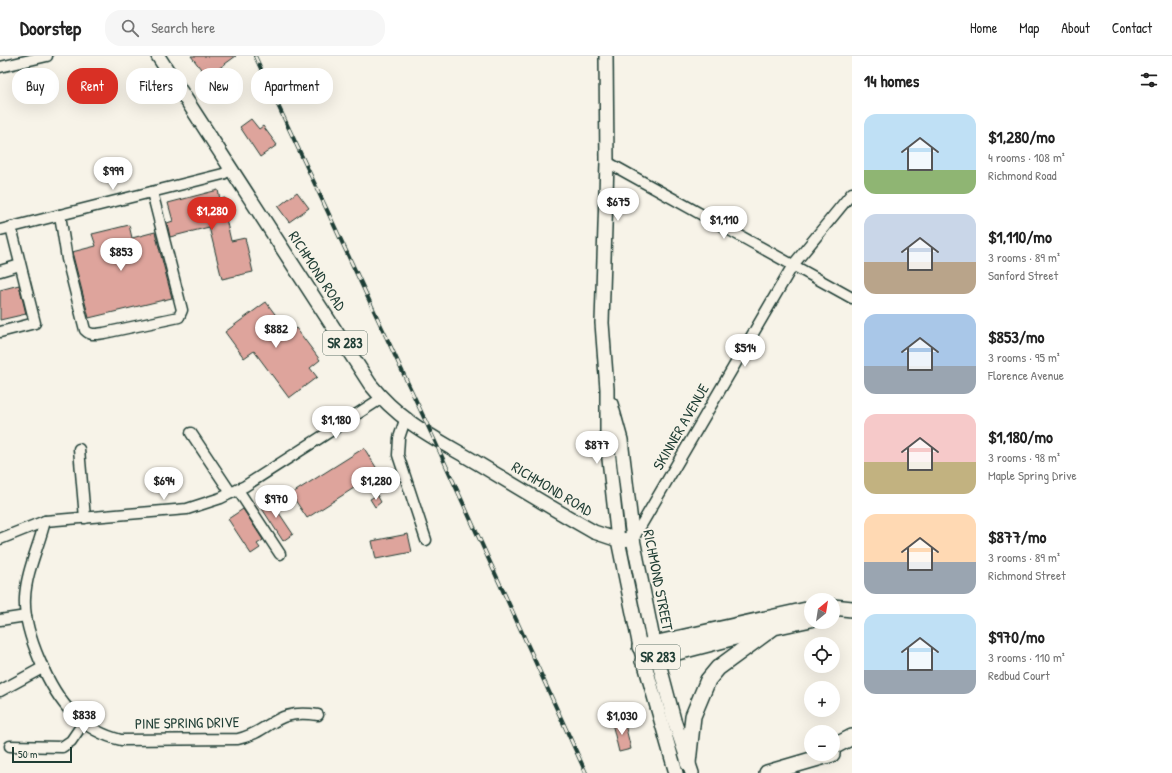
<!DOCTYPE html>
<html lang="en">
<head>
<meta charset="utf-8">
<style>
  body { margin:0; font-family:"Patrick Hand",sans-serif; background:#f6f6f6; color:#222; height:100vh; display:flex; flex-direction:column; font-size:15px; white-space:nowrap }
  * { box-sizing:border-box; margin:0 }
  p { font-size:13px; color:#767676 }
  .icon { flex:none; width:22px; height:22px; fill:none; stroke:currentColor; stroke-width:2; stroke-linecap:round; stroke-linejoin:round }
  .map { position:relative; flex:1; overflow:hidden }
  .drawer { display:flex; flex-direction:column; background:#fff; width:320px }
  .drawer>* { flex:none }
  .top-card { position:absolute; left:12px; top:12px; width:380px; height:36px; display:flex; gap:8px }
  .needle { width:26px; rotate:30deg }
  .tools { position:absolute; left:804px; top:537px; display:grid; gap:8px }
  .tools a { display:grid; place-items:center; width:36px; height:36px; border-radius:50%; background:#fff; box-shadow:0 4px 16px #0002; font-size:20px }
  .scale { position:absolute; left:12px; bottom:10px; width:60px; box-sizing:border-box; padding-left:4px; border:2px solid #1f3d34; border-top:0; font-size:11px; line-height:14px; white-space:nowrap; color:#1f3d34; -webkit-text-stroke:3px #f7f3e8; paint-order:stroke }
  .price { position:absolute; translate:-50% -34px; padding:0 9px; border-radius:14px; background:#fff; color:#222; font-size:13px; line-height:26px; filter:drop-shadow(0 1px 2px #0008) }
  .price::after { content:''; position:absolute; left:50%; top:24px; width:12px; height:9px; margin-left:-6px; background:inherit; clip-path:polygon(0 0,100% 0,50% 100%) }
  .price.on { background:#d93025; color:#fff }
  ul { padding:0; list-style:none }
  li { display:flex; align-items:center; gap:12px; height:100px; padding:0 12px }
  li span { display:grid; place-items:center; flex:none; width:112px; height:80px; border-radius:12px; color:#555 }
  li>.icon { margin-inline-start:auto }
  span .icon { width:48px; height:48px; fill:#fffc; stroke-width:1 }
  li b { font-size:17px }
  h2 { display:flex; justify-content:space-between; align-items:center; height:48px; padding:0 12px; font-size:17px }
  .chip { padding:0 14px; border-radius:16px; background:#fff; box-shadow:0 4px 16px #0002; font-size:14px; line-height:36px }
  .chip.on { background:#d93025; color:#fff }
  header { display:flex; align-items:center; gap:24px; box-sizing:border-box; height:56px; padding:0 20px; background:#fff; border-bottom:1px solid #e0e0e0 }
  header strong { font-size:19px }
  nav { display:flex; gap:22px; margin-inline-start:auto; font-size:14px }
  .search { width:280px; height:36px; background:#f6f6f6; display:flex; align-items:center; gap:10px; box-sizing:border-box; padding:0 14px; border-radius:16px; color:#767676; font-size:15px }
  main { display:flex; flex:1; min-height:0 }
  .map>svg:first-child { display:block }
  .building { fill:#dea49c; stroke:#1f3d34 }
  .lines { fill:none; stroke-linecap:round; stroke-linejoin:round }
  .minor-casing { stroke:#1f3d34; stroke-width:13 }
  .major-casing { stroke:#1f3d34; stroke-width:16 }
  .highway-casing { stroke:#1f3d34; stroke-width:18 }
  .minor { stroke:#f7f3e8; stroke-width:10 }
  .major { stroke:#f7f3e8; stroke-width:13 }
  .highway { stroke:#f7f3e8; stroke-width:15 }
  .rail-casing { stroke:#1f3d34; stroke-width:4 }
  .rail { stroke:#f7f3e8; stroke-width:2.5; stroke-dasharray:8; stroke-linecap:butt }
  .labels { text-anchor:middle; stroke-width:4; stroke-linejoin:round; paint-order:stroke }
  .shield { fill:#f7f3e8; stroke:#60746a; stroke-width:1 }
  .shield-label { font-size:14px; font-weight:bold; fill:#1f3d34 }
  .street-label { font-size:15px; fill:#1f3d34; stroke:#f7f3e8 }
</style>
</head>
<body>
<header>
<strong>Doorstep</strong>
<div class="search"><svg class="icon" aria-label="search" viewBox="0 0 24 24"><circle cx="10" cy="10" r="6"/><path d="M15 15l6 6"/></svg>Search here</div>
<nav><a>Home</a><a>Map</a><a>About</a><a>Contact</a></nav>
</header>
<main>
<div class="map">
<svg width="852" height="717" viewBox="0 0 852 717">
  <rect width="100%" height="100%" fill="#f7f3e8"/>
  <filter id="ink" filterUnits="userSpaceOnUse"><feTurbulence type="fractalNoise" baseFrequency=".025" numOctaves="2"/><feDisplacementMap in="SourceGraphic" scale="8" xChannelSelector="R" yChannelSelector="G"/><feConvolveMatrix kernelMatrix="1 2 1 2 8 2 1 2 1" color-interpolation-filters="sRGB"/></filter>
  <g filter="url(#ink)">
    <g class="building">
      <path d="M191,0H236L207,21Z"/>
      <path d="M251,63L259,73L263,70L277,89L260,101L240,71Z"/>
      <path d="M218,134L220,143L225,142L228,153L224,154L231,185L245,182L253,216L222,223L209,171L170,181L167,167L173,165L168,147Z"/>
      <path d="M297,136L309,152L289,166L278,151Z"/>
      <path d="M129,169L132,182L155,176L172,242L89,262L72,196L96,190L92,178Z"/>
      <path d="M19,229L26,258L0,264V234Z"/>
      <path d="M266,246L289,277L296,272L320,304L310,312L317,321L289,342L254,295L244,302L225,276Z"/>
      <path d="M364,392L379,416L307,462L291,438Z"/>
      <path d="M377,439L381,446L375,451L370,443Z"/>
      <path d="M269,442L293,478L283,485L259,448Z"/>
      <path d="M243,453L263,484L257,488L260,492L251,498L228,463Z"/>
      <path d="M408,478L412,496L376,503L372,485Z"/>
      <path d="M624,664L631,693L619,696L612,667Z"/>
    </g>
    <g class="lines">
      <g class="minor-casing">
        <g id="minor">
          <path d="M0,11L47,0"/>
          <path d="M607,106L852,242"/>
          <path d="M60,159L67,203L85,274C91,280 96,278 104,277L179,261L182,254L152,136"/>
          <path d="M0,174L223,118L232,113"/>
          <path d="M0,215L20,209"/>
          <path d="M0,276L35,267L11,171"/>
          <path d="M405,364L399,382L398,399L426,484"/>
          <path d="M191,377L231,437"/>
          <path d="M79,393L85,462"/>
          <path d="M238,434L280,498"/>
          <path d="M45,465C39,490 26,516 25,542C23,575 49,634 73,658C85,670 104,680 121,684L238,683C273,675 273,652 318,659"/>
          <path d="M0,483L45,465L187,453L221,442L245,430L382,342"/>
          <path d="M633,483L793,209L852,137"/>
          <path d="M0,564L26,560"/>
          <path d="M0,635L44,611"/>
          <path d="M10,690L62,691L71,685L84,666"/>
        </g>
      </g>
      <g class="major-casing">
        <g id="major">
          <path d="M158,0L370,328C401,367 437,383 479,408C517,431 555,454 594,476L618,484L633,483"/>
          <path d="M606,0L607,106L602,267L607,333V385L618,484L640,591L676,717"/>
          <path d="M611,348L621,384L633,483L654,588L674,664L692,717"/>
        </g>
      </g>
      <g class="highway-casing">
        <g id="highway">
          <path d="M833,551L852,553"/>
          <path d="M640,591L811,553"/>
          <path d="M643,605L766,573"/>
          <path d="M833,691L852,681"/>
          <path d="M688,707L693,660L708,624L718,612L774,571L811,563"/>
          <path d="M767,717L832,698"/>
        </g>
      </g>
      <use href="#minor" class="minor"/>
      <use href="#major" class="major"/>
      <use href="#highway" class="highway"/>
      <g class="rail-casing">
        <path id="rail" d="M255,0L433,381L586,717"/>
      </g>
      <use href="#rail" class="rail"/>
    </g>
  </g>
  <g class="labels">
    <g class="shield">
      <rect x="323" y="275" width="44" height="24" rx="3"/>
      <rect x="636" y="589" width="44" height="24" rx="3"/>
    </g>
    <g class="shield-label">
      <text x="345" y="292">SR 283</text>
      <text x="658" y="606">SR 283</text>
    </g>
    <g class="street-label">
      <text transform="translate(317 215) rotate(57)" y="5">RICHMOND ROAD</text>
      <text transform="translate(681 371) rotate(-60)" y="5">SKINNER AVENUE</text>
      <text transform="translate(552 433) rotate(31)" y="5">RICHMOND ROAD</text>
      <text transform="translate(658 524) rotate(79)" y="5">RICHMOND STREET</text>
      <text transform="translate(187 667) rotate(-1)" y="5">PINE SPRING DRIVE</text>
    </g>
  </g>
</svg>
<div class="tools">
<a><svg class="needle" viewBox="-14 -14 28 28"><path d="M0-13l5 13h-10z" fill="#e53935"/><path d="M0 13l5-13h-10z" fill="#767676"/></svg></a>
<a><svg class="icon" aria-label="locate" viewBox="0 0 24 24"><circle cx="12" cy="12" r="6"/><path d="M12 2v4M12 18v4M2 12h4M18 12h4"/></svg></a>
<a>+</a>
<a>−</a>
</div>
<div class="scale">50 m</div>
<b class="price" style="left:113px;top:135px">$999</b>
<b class="price" style="left:618px;top:166px">$675</b>
<b class="price on" style="left:212px;top:175px">$1,280</b>
<b class="price" style="left:724px;top:184px">$1,110</b>
<b class="price" style="left:121px;top:216px">$853</b>
<b class="price" style="left:276px;top:293px">$882</b>
<b class="price" style="left:745px;top:312px">$514</b>
<b class="price" style="left:336px;top:384px">$1,180</b>
<b class="price" style="left:597px;top:409px">$877</b>
<b class="price" style="left:164px;top:445px">$694</b>
<b class="price" style="left:376px;top:445px">$1,280</b>
<b class="price" style="left:276px;top:463px">$970</b>
<b class="price" style="left:84px;top:679px">$838</b>
<b class="price" style="left:622px;top:680px">$1,030</b>
<div class="top-card">
<a class="chip">Buy</a>
<a class="chip on">Rent</a>
<a class="chip">Filters</a>
<a class="chip">New</a>
<a class="chip">Apartment</a>
</div>
</div>
<section class="drawer">
<h2>14 homes<svg class="icon" aria-label="filters" viewBox="0 0 24 24"><path d="M4 7h16M4 17h16"/><circle cx="9" cy="7" r="2"/><circle cx="15" cy="17" r="2"/></svg></h2>
<ul>
<li><span style="background:linear-gradient(#bfe0f5 70%,#8fb573 0)"><svg class="icon" aria-label="home" viewBox="0 0 24 24"><path d="M3 11l9-7 9 7M6 9v11h12V9"/></svg></span><div><b>$1,280/mo</b><p>4 rooms · 108 m²</p><p>Richmond Road</p></div></li>
<li><span style="background:linear-gradient(#c9d6e8 60%,#b9a48a 0)"><svg class="icon" aria-label="home" viewBox="0 0 24 24"><path d="M3 11l9-7 9 7M6 9v11h12V9"/></svg></span><div><b>$1,110/mo</b><p>3 rooms · 89 m²</p><p>Sanford Street</p></div></li>
<li><span style="background:linear-gradient(#a9c7e8 65%,#9aa5b1 0)"><svg class="icon" aria-label="home" viewBox="0 0 24 24"><path d="M3 11l9-7 9 7M6 9v11h12V9"/></svg></span><div><b>$853/mo</b><p>3 rooms · 95 m²</p><p>Florence Avenue</p></div></li>
<li><span style="background:linear-gradient(#f6c9c9 60%,#c2b280 0)"><svg class="icon" aria-label="home" viewBox="0 0 24 24"><path d="M3 11l9-7 9 7M6 9v11h12V9"/></svg></span><div><b>$1,180/mo</b><p>3 rooms · 98 m²</p><p>Maple Spring Drive</p></div></li>
<li><span style="background:linear-gradient(#ffd9b3 60%,#9aa5b1 0)"><svg class="icon" aria-label="home" viewBox="0 0 24 24"><path d="M3 11l9-7 9 7M6 9v11h12V9"/></svg></span><div><b>$877/mo</b><p>3 rooms · 89 m²</p><p>Richmond Street</p></div></li>
<li><span style="background:linear-gradient(#bfe0f5 70%,#9aa5b1 0)"><svg class="icon" aria-label="home" viewBox="0 0 24 24"><path d="M3 11l9-7 9 7M6 9v11h12V9"/></svg></span><div><b>$970/mo</b><p>3 rooms · 110 m²</p><p>Redbud Court</p></div></li>
</ul>
</section>
</main>
</body>
</html>
